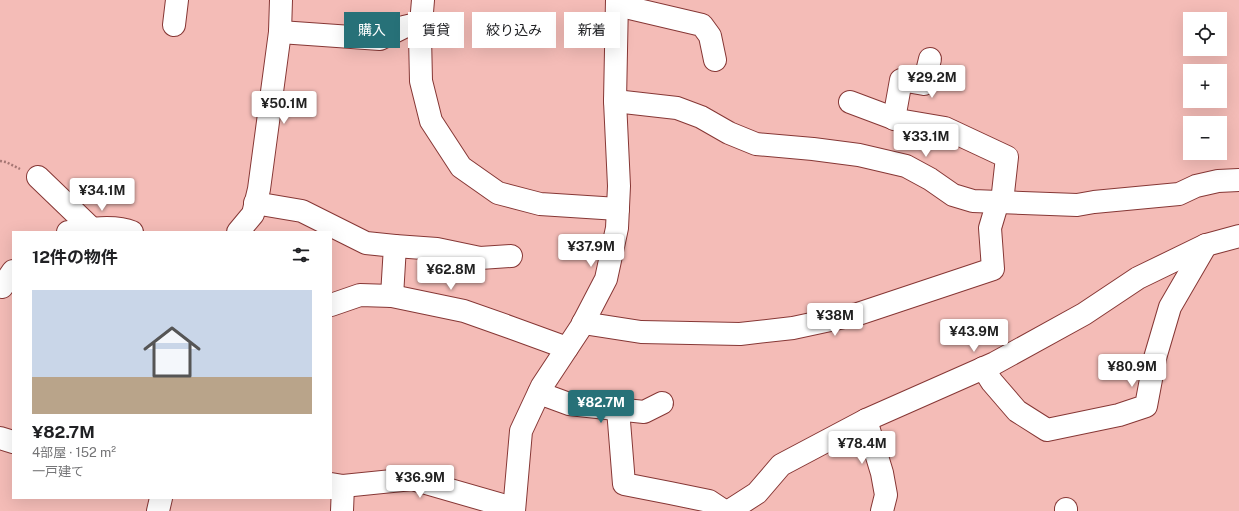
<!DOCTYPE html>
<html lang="ja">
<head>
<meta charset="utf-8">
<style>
  body { margin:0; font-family:"Public Sans","Noto Sans JP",sans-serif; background:#f2f2f2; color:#202124; height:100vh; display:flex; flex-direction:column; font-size:15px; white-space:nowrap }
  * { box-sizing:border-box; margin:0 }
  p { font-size:13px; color:#757577 }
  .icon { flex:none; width:22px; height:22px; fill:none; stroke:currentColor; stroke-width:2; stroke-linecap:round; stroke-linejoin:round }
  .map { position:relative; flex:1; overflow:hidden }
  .side { position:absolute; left:12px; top:231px; width:320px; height:268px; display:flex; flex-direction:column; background:#fff; border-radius:0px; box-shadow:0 4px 16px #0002 }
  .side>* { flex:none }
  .top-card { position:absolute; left:344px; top:12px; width:380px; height:36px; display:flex; gap:8px }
  .fabs { position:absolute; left:1183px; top:12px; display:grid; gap:8px }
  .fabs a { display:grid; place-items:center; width:44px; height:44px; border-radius:0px; background:#fff; box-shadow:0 4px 16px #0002; font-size:20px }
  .price { position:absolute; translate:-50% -34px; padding:0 9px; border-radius:4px; background:#fff; color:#222; font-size:13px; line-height:26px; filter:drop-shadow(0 1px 2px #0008) }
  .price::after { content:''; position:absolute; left:50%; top:24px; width:12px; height:9px; margin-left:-6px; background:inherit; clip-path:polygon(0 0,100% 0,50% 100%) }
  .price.selected { background:#277178; color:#fff }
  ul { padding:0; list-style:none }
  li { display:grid; align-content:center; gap:8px; height:212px; padding:0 20px }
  li span { display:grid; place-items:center; height:124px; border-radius:0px; color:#555 }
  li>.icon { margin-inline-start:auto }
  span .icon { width:72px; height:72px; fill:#fffc; stroke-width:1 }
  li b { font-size:17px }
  h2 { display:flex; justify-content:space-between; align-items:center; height:48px; padding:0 20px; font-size:17px }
  .pill { padding:0 14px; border-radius:0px; background:#fff; box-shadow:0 4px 16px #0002; font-size:14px; line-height:36px }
  .pill.selected { background:#277178; color:#fff }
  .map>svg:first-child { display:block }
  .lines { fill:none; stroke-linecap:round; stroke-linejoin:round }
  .street-casing { stroke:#863735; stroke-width:24 }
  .secondary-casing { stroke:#863735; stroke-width:24 }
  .path { stroke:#a67774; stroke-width:2.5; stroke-dasharray:2 2; stroke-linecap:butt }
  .street { stroke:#fff; stroke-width:22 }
  .secondary { stroke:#fff; stroke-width:22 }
</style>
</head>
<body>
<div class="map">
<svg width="1239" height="511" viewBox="0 0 1239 511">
  <rect width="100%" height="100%" fill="#f4bcb7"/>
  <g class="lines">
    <g class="street-casing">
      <g id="street">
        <path d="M423,0L420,36L421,81L431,121L461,167L498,193L540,204L618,209"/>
        <path d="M617,5L702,25L710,36L715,60"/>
        <path d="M174,25L177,0"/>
        <path d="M280,32L380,39L404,27L421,23"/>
        <path d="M615,101L677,108L701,117L729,133L756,144L813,149L859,155L906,166L930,179L953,195L973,201L1077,205L1094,202L1179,194L1196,186L1218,181L1239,180"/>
        <path d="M850,102L898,120L945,128L1007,157L1002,202"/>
        <path d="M894,119L901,80L924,84L930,59"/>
        <path d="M38,177L91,228"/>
        <path d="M255,203L302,211L366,243L395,246L392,296"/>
        <path d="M68,232C87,229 115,225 132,232"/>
        <path d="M238,232L253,214L259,189L280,32L281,0"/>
        <path d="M395,246L437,249L480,258L511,256"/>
        <path d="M2,287L13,271"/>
        <path d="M331,305L360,295L392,296L464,311L512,328L567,348"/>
        <path d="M583,323L641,332L740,334L793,328L858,314L993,269L990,228L998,201"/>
        <path d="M983,368L992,382L1017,411L1047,430L1119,415L1146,406L1155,358L1170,307L1206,245"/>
        <path d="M539,393L569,404L644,412L662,403"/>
        <path d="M618,409L624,484L670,493L709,501L724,511"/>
        <path d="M866,420L882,473L886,495L882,511"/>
        <path d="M0,438L13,442"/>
        <path d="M331,484L343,486L412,479L513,508"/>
        <path d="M158,511L161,498"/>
        <path d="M342,511L343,486"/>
        <path d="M729,511L757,493L781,465L866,420L995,363L1084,314L1138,278L1206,245L1239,236"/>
        <path d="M1066,511V509"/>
      </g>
    </g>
    <g class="secondary-casing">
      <path id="secondary" d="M514,511L521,431L542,386L581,327L606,279L617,228L619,186L615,101L617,0"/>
    </g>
    <path class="path" d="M0,161L6,162L20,169"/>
    <use href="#street" class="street"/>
    <use href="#secondary" class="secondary"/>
  </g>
</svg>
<div class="fabs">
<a><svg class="icon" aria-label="locate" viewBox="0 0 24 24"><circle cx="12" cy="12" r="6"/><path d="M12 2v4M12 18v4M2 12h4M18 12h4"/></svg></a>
<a>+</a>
<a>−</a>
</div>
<b class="price" style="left:932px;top:99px">¥29.2M</b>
<b class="price" style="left:284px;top:125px">¥50.1M</b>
<b class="price" style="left:926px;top:158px">¥33.1M</b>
<b class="price" style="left:102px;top:212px">¥34.1M</b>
<b class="price" style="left:591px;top:268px">¥37.9M</b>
<b class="price" style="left:451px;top:291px">¥62.8M</b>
<b class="price" style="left:835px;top:337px">¥38M</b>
<b class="price" style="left:974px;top:353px">¥43.9M</b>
<b class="price" style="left:1132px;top:388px">¥80.9M</b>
<b class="price selected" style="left:601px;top:424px">¥82.7M</b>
<b class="price" style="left:862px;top:465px">¥78.4M</b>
<b class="price" style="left:420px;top:499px">¥36.9M</b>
<div class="top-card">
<a class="pill selected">購入</a>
<a class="pill">賃貸</a>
<a class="pill">絞り込み</a>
<a class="pill">新着</a>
</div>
<section class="side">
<h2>12件の物件<svg class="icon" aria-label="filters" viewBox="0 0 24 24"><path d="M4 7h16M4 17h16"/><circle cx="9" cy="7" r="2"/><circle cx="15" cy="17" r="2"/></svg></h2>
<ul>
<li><span style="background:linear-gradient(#c9d6e8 70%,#b9a48a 0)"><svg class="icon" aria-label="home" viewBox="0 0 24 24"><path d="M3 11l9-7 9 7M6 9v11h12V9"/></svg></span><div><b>¥82.7M</b><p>4部屋 · 152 m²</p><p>一戸建て</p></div></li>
</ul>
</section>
</div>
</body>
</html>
